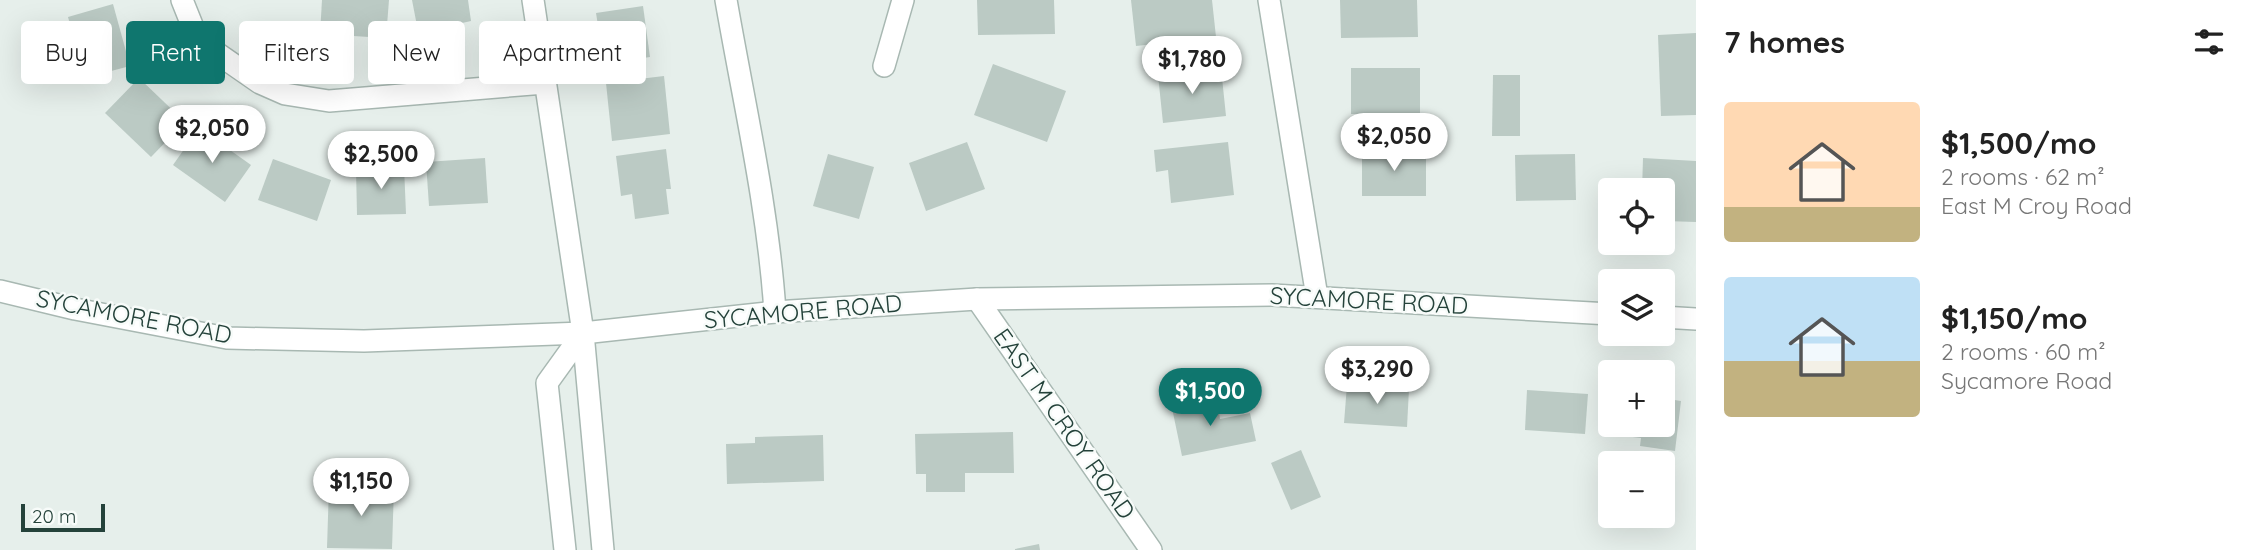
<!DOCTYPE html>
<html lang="en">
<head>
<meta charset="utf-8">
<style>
  body { margin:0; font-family:Quicksand,sans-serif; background:#f6f6f6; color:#222; height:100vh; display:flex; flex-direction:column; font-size:26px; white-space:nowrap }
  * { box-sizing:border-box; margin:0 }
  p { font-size:23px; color:#767676 }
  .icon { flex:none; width:38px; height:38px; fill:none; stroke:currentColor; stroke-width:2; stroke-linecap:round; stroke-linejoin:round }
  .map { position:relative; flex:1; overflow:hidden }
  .panel { display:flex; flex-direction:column; background:#fff; width:560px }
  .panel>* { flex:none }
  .guide { position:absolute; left:21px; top:21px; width:665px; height:63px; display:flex; gap:14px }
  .fabs { position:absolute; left:1598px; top:178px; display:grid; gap:14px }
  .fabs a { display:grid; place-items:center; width:77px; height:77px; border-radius:7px; background:#fff; box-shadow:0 7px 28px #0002; font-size:35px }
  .scale { position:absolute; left:21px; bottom:18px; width:84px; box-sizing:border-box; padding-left:7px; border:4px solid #24423a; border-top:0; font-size:19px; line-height:24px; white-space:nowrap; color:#24423a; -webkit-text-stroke:5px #f7fbf9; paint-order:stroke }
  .price { position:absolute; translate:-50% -60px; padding:0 16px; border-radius:24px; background:#fff; color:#222; font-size:23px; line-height:46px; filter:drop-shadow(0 2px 4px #0008) }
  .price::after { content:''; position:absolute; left:50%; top:42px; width:21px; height:16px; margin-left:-10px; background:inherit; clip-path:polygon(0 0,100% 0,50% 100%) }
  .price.selected { background:#0f766e; color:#fff }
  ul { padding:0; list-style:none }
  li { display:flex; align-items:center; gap:21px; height:175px; padding:0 28px }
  li span { display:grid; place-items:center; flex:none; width:196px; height:140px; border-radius:7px; color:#555 }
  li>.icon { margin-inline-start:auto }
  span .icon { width:84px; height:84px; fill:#fffc; stroke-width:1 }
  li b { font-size:30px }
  h2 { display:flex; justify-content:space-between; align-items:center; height:84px; padding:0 28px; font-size:30px }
  .tag { padding:0 24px; border-radius:7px; background:#fff; box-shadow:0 7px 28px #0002; font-size:24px; line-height:63px }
  .tag.selected { background:#0f766e; color:#fff }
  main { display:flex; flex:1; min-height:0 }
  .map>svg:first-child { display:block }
  .building { fill:#bbcac4 }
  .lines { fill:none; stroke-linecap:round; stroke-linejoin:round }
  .minor-casing { stroke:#a8b8b2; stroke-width:24 }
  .minor { stroke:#fff; stroke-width:21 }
  .labels { text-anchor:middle; stroke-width:5; stroke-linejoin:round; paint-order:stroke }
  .street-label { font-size:24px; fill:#24423a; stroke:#f7fbf9 }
</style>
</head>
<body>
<main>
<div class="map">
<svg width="1696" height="550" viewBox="0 0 1696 550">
  <rect width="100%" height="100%" fill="#e6efeb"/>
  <g class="building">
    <path d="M322,0H389L386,38L320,34Z"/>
    <path d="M412,0H468L471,21L462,23L464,30L448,33L447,26L418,31Z"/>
    <path d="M977,0H1054L1055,34L978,35Z"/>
    <path d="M1131,0H1212L1216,37L1136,46Z"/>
    <path d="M1340,0H1417L1418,37L1341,38Z"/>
    <path d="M113,4L130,66L85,78L68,17Z"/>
    <path d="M643,6L650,57L604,64L596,13Z"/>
    <path d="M1696,33V115L1661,116L1658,35Z"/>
    <path d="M993,64L1066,91L1047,142L974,115Z"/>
    <path d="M1221,68L1226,116L1163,123L1158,75Z"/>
    <rect x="1351" y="68" width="69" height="46"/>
    <path d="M1493,75H1520V136H1492Z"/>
    <path d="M664,76L670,134L612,141L606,83Z"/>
    <path d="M139,78L185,122L151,157L105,113Z"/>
    <path d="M199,128L251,165L225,202L173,165Z"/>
    <path d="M967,142L985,189L926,211L909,163Z"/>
    <path d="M1228,142L1234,195L1171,203L1168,170L1156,172L1154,150Z"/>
    <path d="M666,149L671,189H666L669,214L635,219L632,194L621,196L616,156Z"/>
    <rect x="1362" y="150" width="64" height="46"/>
    <path d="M828,154L874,167L859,219L813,206Z"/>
    <path d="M1575,154L1576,200L1516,201L1515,155Z"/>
    <path d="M485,158L488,203L429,206L426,162Z"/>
    <path d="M1643,158L1696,161V222L1665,221L1667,197H1662V191H1642Z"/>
    <path d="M273,159L331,180L317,221L258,200Z"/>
    <path d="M404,166L406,214L357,215L356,168Z"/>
    <path d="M1347,385L1409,389L1407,427L1344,423Z"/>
    <path d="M1527,390L1588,394L1585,434L1525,430Z"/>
    <path d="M1662,398L1681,401L1675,451L1640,446L1641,438L1616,435L1618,425H1662Z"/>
    <path d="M1217,399L1220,419L1250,413L1256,441L1182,456L1172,408Z"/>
    <path d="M1013,432L1014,473H965V492H926V474H916L915,434Z"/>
    <path d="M823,435L824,481L727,484L726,444L755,443V437Z"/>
    <path d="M1301,450L1321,497L1291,510L1271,463Z"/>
    <path d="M329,486L394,487L392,549L327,548Z"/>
    <path d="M1039,544L1040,550H1015V549Z"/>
  </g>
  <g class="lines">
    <g class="minor-casing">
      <g id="minor">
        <path d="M182,0L198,40L260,83L285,94L329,101L545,83"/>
        <path d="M533,0L583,333L603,550"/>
        <path d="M726,0C744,104 768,206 775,312"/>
        <path d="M1269,0L1317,297"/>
        <path d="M884,66L903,0"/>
        <path d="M0,291L75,309L227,338L364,341L583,333L775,312L977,299L1272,295L1610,314"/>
        <path d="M977,299L1151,550"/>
        <path d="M1662,317L1696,319"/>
        <path d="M565,550L547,383L583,333"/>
      </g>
    </g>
    <use href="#minor" class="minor"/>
  </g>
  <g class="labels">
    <g class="street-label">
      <text transform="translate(1369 301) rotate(3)" y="8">SYCAMORE ROAD</text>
      <text transform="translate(803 312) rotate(-5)" y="8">SYCAMORE ROAD</text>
      <text transform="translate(134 317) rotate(11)" y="8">SYCAMORE ROAD</text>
      <text transform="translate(1064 424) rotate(55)" y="8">EAST M CROY ROAD</text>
    </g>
  </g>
</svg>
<div class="fabs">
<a><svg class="icon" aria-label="locate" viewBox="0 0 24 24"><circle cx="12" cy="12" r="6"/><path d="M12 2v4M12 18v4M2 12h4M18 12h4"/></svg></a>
<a><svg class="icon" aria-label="layers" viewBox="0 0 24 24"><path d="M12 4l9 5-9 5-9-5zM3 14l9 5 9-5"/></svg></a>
<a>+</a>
<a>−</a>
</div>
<div class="scale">20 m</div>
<b class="price" style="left:1192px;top:96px">$1,780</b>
<b class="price" style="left:212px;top:165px">$2,050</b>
<b class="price" style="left:1394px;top:173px">$2,050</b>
<b class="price" style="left:381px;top:191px">$2,500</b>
<b class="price" style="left:1377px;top:406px">$3,290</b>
<b class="price selected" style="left:1210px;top:428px">$1,500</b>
<b class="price" style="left:361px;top:518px">$1,150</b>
<div class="guide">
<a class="tag">Buy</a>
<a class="tag selected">Rent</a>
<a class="tag">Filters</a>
<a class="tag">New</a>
<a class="tag">Apartment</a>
</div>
</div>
<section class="panel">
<h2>7 homes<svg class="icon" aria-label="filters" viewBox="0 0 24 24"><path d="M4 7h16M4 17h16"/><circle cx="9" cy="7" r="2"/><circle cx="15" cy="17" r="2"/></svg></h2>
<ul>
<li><span style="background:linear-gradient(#ffd9b3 75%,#c2b280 0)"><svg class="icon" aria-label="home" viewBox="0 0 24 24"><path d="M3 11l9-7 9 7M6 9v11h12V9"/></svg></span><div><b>$1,500/mo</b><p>2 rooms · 62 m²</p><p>East M Croy Road</p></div></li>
<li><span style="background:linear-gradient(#bfe0f5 60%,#c2b280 0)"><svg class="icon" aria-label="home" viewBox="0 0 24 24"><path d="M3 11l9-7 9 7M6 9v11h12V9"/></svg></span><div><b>$1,150/mo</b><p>2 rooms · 60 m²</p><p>Sycamore Road</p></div></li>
</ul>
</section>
</main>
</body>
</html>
